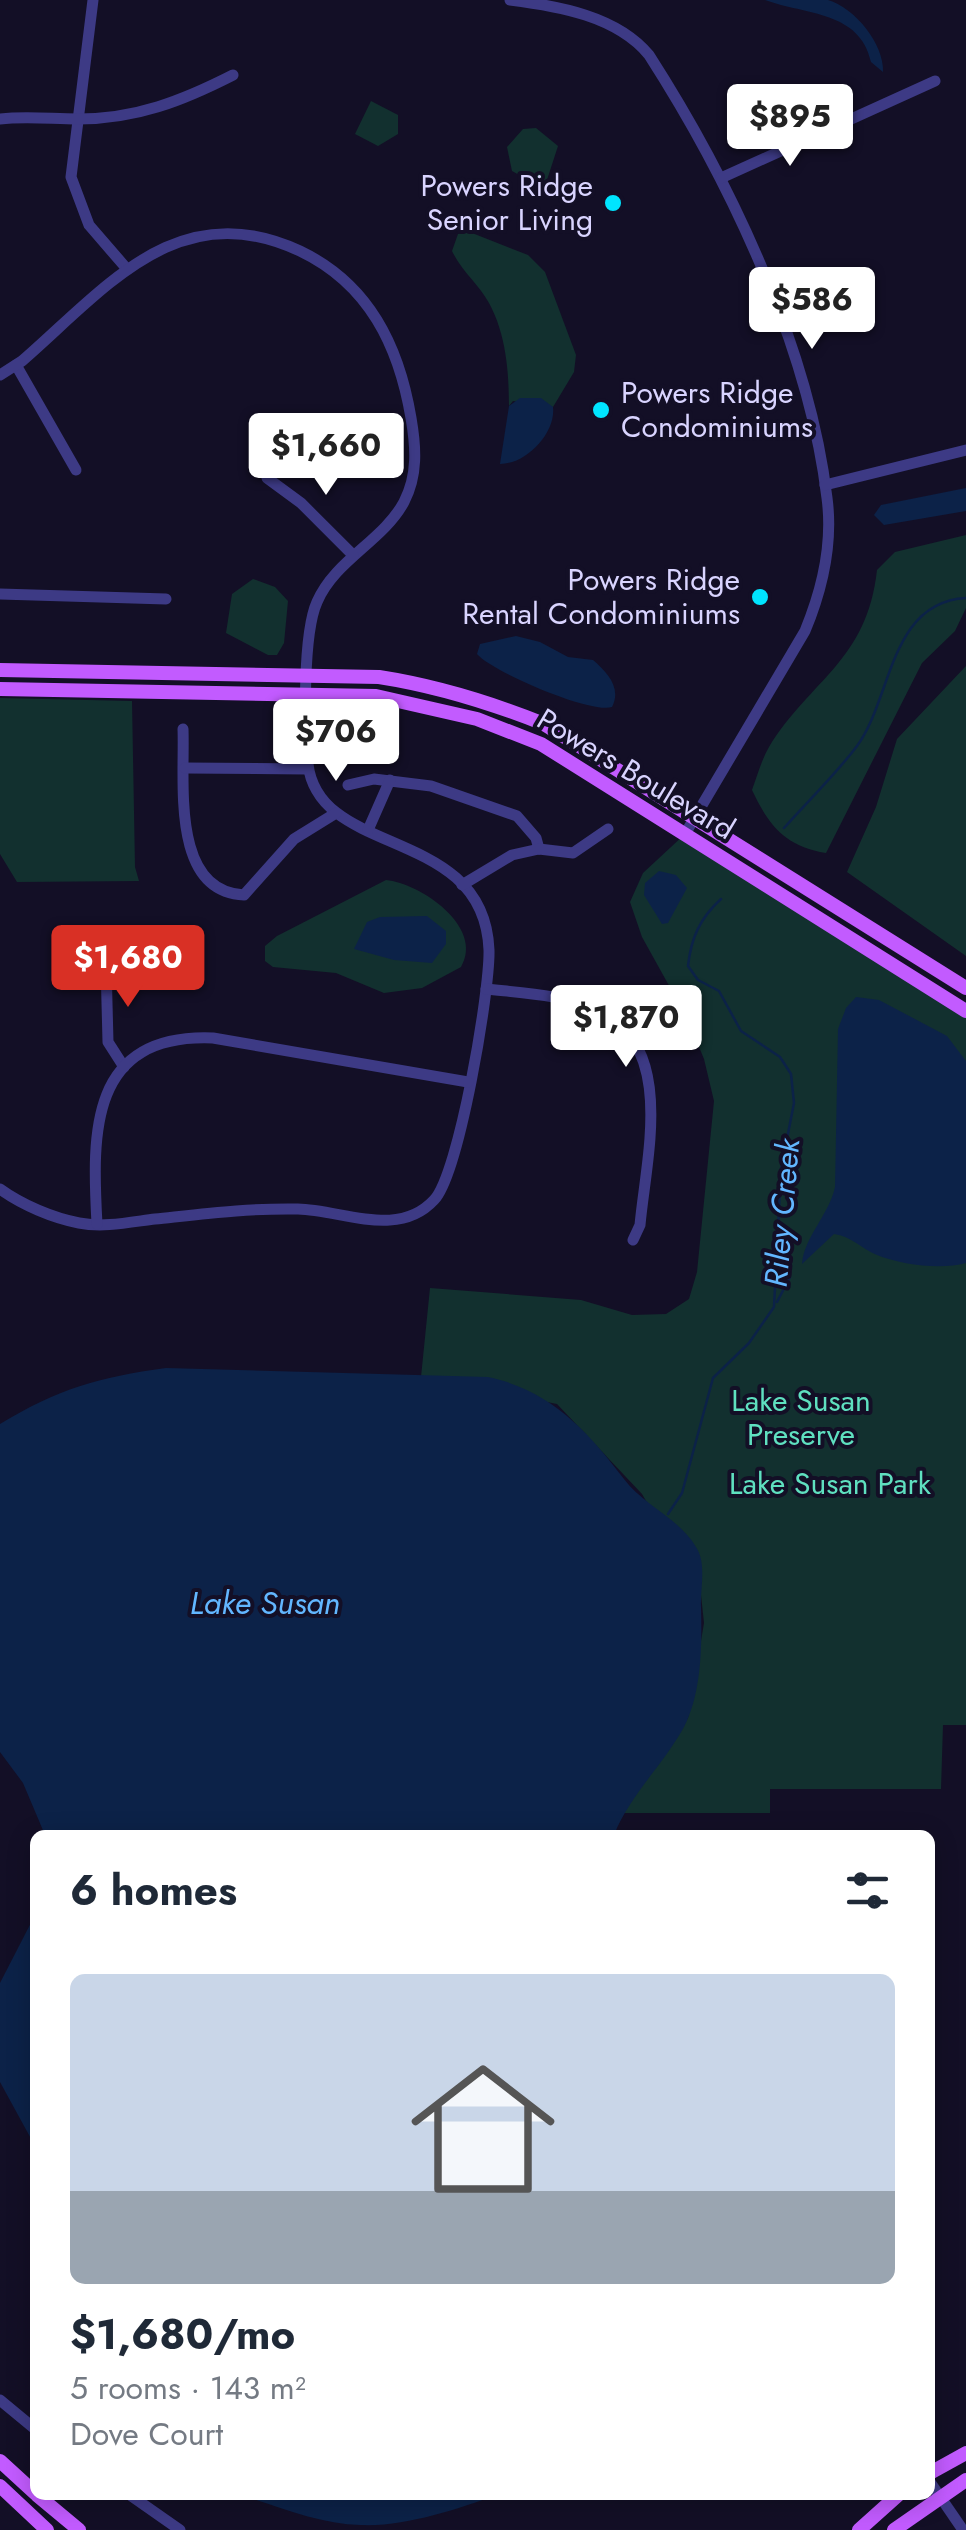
<!DOCTYPE html>
<html lang="en">
<head>
<meta charset="utf-8">
<style>
  body { margin:0; font-family:Jost,sans-serif; background:#f6f6f7; color:#1f2937; height:100vh; display:flex; flex-direction:column; font-size:38px; white-space:nowrap }
  * { box-sizing:border-box; margin:0 }
  p { font-size:32px; color:#747a83 }
  .icon { flex:none; width:55px; height:55px; fill:none; stroke:currentColor; stroke-width:2; stroke-linecap:round; stroke-linejoin:round }
  .map { position:relative; flex:1; overflow:hidden }
  .panel { position:absolute; left:30px; top:1830px; width:905px; height:670px; display:flex; flex-direction:column; background:#fff; border-radius:15px; box-shadow:0 5px 25px #0003 }
  .panel>* { flex:none }
  .price { position:absolute; translate:-50% -85px; padding:0 22px; border-radius:10px; background:#fff; color:#222; font-size:32px; line-height:65px; filter:drop-shadow(0 2px 5px #0008) }
  .price::after { content:''; position:absolute; left:50%; top:60px; width:30px; height:22px; margin-left:-15px; background:inherit; clip-path:polygon(0 0,100% 0,50% 100%) }
  .price.selected { background:#d93025; color:#fff }
  ul { padding:0; list-style:none }
  li { display:grid; align-content:center; gap:20px; height:530px; padding:0 40px }
  li span { display:grid; place-items:center; height:310px; border-radius:15px; color:#555 }
  li>.icon { margin-inline-start:auto }
  span .icon { width:180px; height:180px; fill:#fffc; stroke-width:1 }
  li b { font-size:42px }
  h2 { display:flex; justify-content:space-between; align-items:center; height:120px; padding:0 40px; font-size:42px }
  .map>svg:first-child { display:block }
  .green { fill:#12302f }
  .water { fill:#0c2248 }
  .lines { fill:none; stroke-linecap:round; stroke-linejoin:round }
  .stream { stroke:#0c2248; stroke-width:2.5 }
  .minor { stroke:#3d3a85; stroke-width:11 }
  .major { stroke:#c25bff; stroke-width:14 }
  .poi-dot { fill:#00e5ff; stroke:#130f26; stroke-width:4 }
  .labels { text-anchor:middle; stroke-width:8; stroke-linejoin:round; paint-order:stroke }
  .poi-label { font-size:30px; fill:#d9d4ff; stroke:#130f26; text-anchor:end }
  .street-label { font-size:30px; fill:#d9d4ff; stroke:#130f26 }
  .park-label { font-size:30px; fill:#5fe0c0; stroke:#130f26 }
  .water-label { font-size:32px; font-style:italic; fill:#62b6ff; stroke:#130f26 }
</style>
</head>
<body>
<div class="map">
<svg width="966" height="2530" viewBox="0 0 966 2530">
  <rect width="100%" height="100%" fill="#130f26"/>
  <g class="green">
    <path d="M371,101L398,115V134L378,146L355,134Z"/>
    <path d="M536,128L558,146L546,183L539,186L512,171L507,147L523,129Z"/>
    <path d="M467,231L528,255L545,272L576,355L574,372L553,407L513,401L509,406C509,372 506,334 489,303C478,283 462,272 452,251L458,234Z"/>
    <path d="M966,535V608L955,631L922,663L826,853C785,846 769,826 752,790C757,776 762,759 769,747C811,679 867,661 877,570L895,552Z"/>
    <path d="M253,579L275,587L288,601L284,643L277,655H268L226,633L232,594Z"/>
    <path d="M966,666V956L847,872L876,807L897,739Z"/>
    <path d="M0,698L132,701L135,867L139,881L17,882L0,854Z"/>
    <path d="M685,834L966,1011V1725H943L941,1789H770V1813H621L688,1718L704,1623L701,1595L642,1494L557,1404L421,1377L430,1288L581,1300L632,1315L666,1314L689,1299L697,1272L714,1101L704,1059L687,1018L642,937L630,902L643,873Z"/>
    <path d="M386,880C420,883 485,927 461,967L422,988L384,993L336,973L273,967L265,961V946L277,936Z"/>
  </g>
  <g class="water">
    <path d="M765,0C782,0 811,0 828,0C855,8 884,44 883,72L871,62C860,11 806,15 765,0Z"/>
    <path d="M520,398H541L553,407C556,433 526,464 500,464L509,406Z"/>
    <path d="M966,488V511L884,525L874,515L881,505Z"/>
    <path d="M516,636L540,642L568,657L593,660C607,672 622,688 612,707C590,714 491,671 477,654L480,644Z"/>
    <path d="M659,871L676,875L687,888L668,923L662,924L644,895L645,883Z"/>
    <path d="M427,916L446,931V944L432,963L394,960L354,949L367,922L380,917Z"/>
    <path d="M856,997L879,1000L947,1036L966,1061V1263C941,1270 902,1265 877,1255C862,1249 851,1236 834,1234L802,1264C804,1237 829,1215 835,1187L838,1029L846,1008Z"/>
    <path d="M166,1368L488,1377C550,1390 588,1431 624,1479C643,1505 679,1518 696,1547C707,1564 700,1588 701,1607C702,1644 702,1692 684,1727C663,1765 630,1795 614,1835H45L23,1783L0,1752V1424C58,1389 99,1377 166,1368Z"/>
    <path d="M35,1915V2146L0,2082V1983Z"/>
    <path d="M241,2495H497C457,2509 405,2527 361,2525C320,2524 280,2507 241,2495Z"/>
  </g>
  <g class="lines">
    <g class="stream">
      <path d="M784,828C808,801 836,774 857,746C892,699 889,602 966,598"/>
      <path d="M777,1302L790,1277"/>
      <path d="M668,1514L682,1493L713,1378L749,1343L774,1307L781,1169L794,1103L791,1074L780,1057L741,1031L719,991L698,980L688,966C691,938 700,918 721,899"/>
    </g>
    <g class="minor">
      <path d="M93,0L71,177L89,225L127,269"/>
      <path d="M510,0C558,6 617,16 649,55C730,181 809,347 827,498C833,543 822,590 805,631L685,834"/>
      <path d="M0,119C26,116 52,119 78,119C136,119 182,101 233,75"/>
      <path d="M721,178L935,81"/>
      <path d="M16,365L76,470"/>
      <path d="M0,375L22,361C106,288 178,194 300,251C369,284 399,346 411,418C416,447 418,475 404,502C383,541 335,560 317,602C303,633 304,728 308,764C319,859 484,825 489,950C490,991 459,1174 434,1200C398,1239 343,1210 298,1209C250,1208 203,1214 155,1219C131,1222 103,1228 79,1223C53,1218 22,1205 0,1189"/>
      <path d="M267,478L301,503L353,555"/>
      <path d="M825,485L966,450"/>
      <path d="M0,594L166,599"/>
      <path d="M183,729C185,780 170,892 244,895L294,839L336,813"/>
      <path d="M185,768L308,769"/>
      <path d="M348,785L374,779L431,786L517,816L536,838L539,849"/>
      <path d="M368,830L390,780"/>
      <path d="M462,885L512,855L539,849L573,853L608,829"/>
      <path d="M106,964L108,1042L124,1067"/>
      <path d="M486,989C522,993 567,995 600,1011C676,1048 646,1158 640,1225L633,1240"/>
      <path d="M97,1224C92,1133 89,1033 213,1038L468,1082"/>
      <path d="M0,2400L35,2429"/>
      <path d="M930,2482L963,2530"/>
      <path d="M130,2495L180,2530"/>
    </g>
    <g class="major">
      <path d="M0,670L379,677C437,686 489,702 544,724L966,988"/>
      <path d="M0,689L376,696L477,719L541,744L966,1011"/>
      <path d="M0,2461L35,2493"/>
      <path d="M930,2473L966,2453"/>
      <path d="M0,2486L47,2530"/>
      <path d="M37,2495L79,2530"/>
      <path d="M859,2530L898,2495"/>
      <path d="M894,2530L966,2480"/>
    </g>
  </g>
  <g class="poi-dot">
    <circle cx="613" cy="203" r="10"/>
    <circle cx="601" cy="410" r="10"/>
    <circle cx="760" cy="597" r="10"/>
  </g>
  <g class="labels">
    <g class="poi-label">
      <text x="593" y="196">Powers Ridge<tspan x="593" dy="34">Senior Living</tspan></text>
      <text x="621" y="403" text-anchor="start">Powers Ridge<tspan x="621" dy="34">Condominiums</tspan></text>
      <text x="740" y="590">Powers Ridge<tspan x="740" dy="34">Rental Condominiums</tspan></text>
    </g>
    <g class="street-label">
      <text transform="translate(636 774) rotate(31)" y="10">Powers Boulevard</text>
    </g>
    <g class="park-label">
      <text x="801" y="1411">Lake Susan<tspan x="801" dy="34">Preserve</tspan></text>
      <text x="830" y="1494">Lake Susan Park</text>
    </g>
    <g class="water-label">
      <text transform="translate(782 1213) rotate(-85)" y="11">Riley Creek</text>
      <text x="265" y="1614">Lake Susan</text>
    </g>
  </g>
</svg>
<b class="price" style="left:790px;top:169px">$895</b>
<b class="price" style="left:812px;top:352px">$586</b>
<b class="price" style="left:326px;top:498px">$1,660</b>
<b class="price" style="left:336px;top:784px">$706</b>
<b class="price selected" style="left:128px;top:1010px">$1,680</b>
<b class="price" style="left:626px;top:1070px">$1,870</b>
<section class="panel">
<h2>6 homes<svg class="icon" aria-label="filters" viewBox="0 0 24 24"><path d="M4 7h16M4 17h16"/><circle cx="9" cy="7" r="2"/><circle cx="15" cy="17" r="2"/></svg></h2>
<ul>
<li><span style="background:linear-gradient(#c9d6e8 70%,#9aa5b1 0)"><svg class="icon" aria-label="home" viewBox="0 0 24 24"><path d="M3 11l9-7 9 7M6 9v11h12V9"/></svg></span><div><b>$1,680/mo</b><p>5 rooms · 143 m²</p><p>Dove Court</p></div></li>
</ul>
</section>
</div>
</body>
</html>
